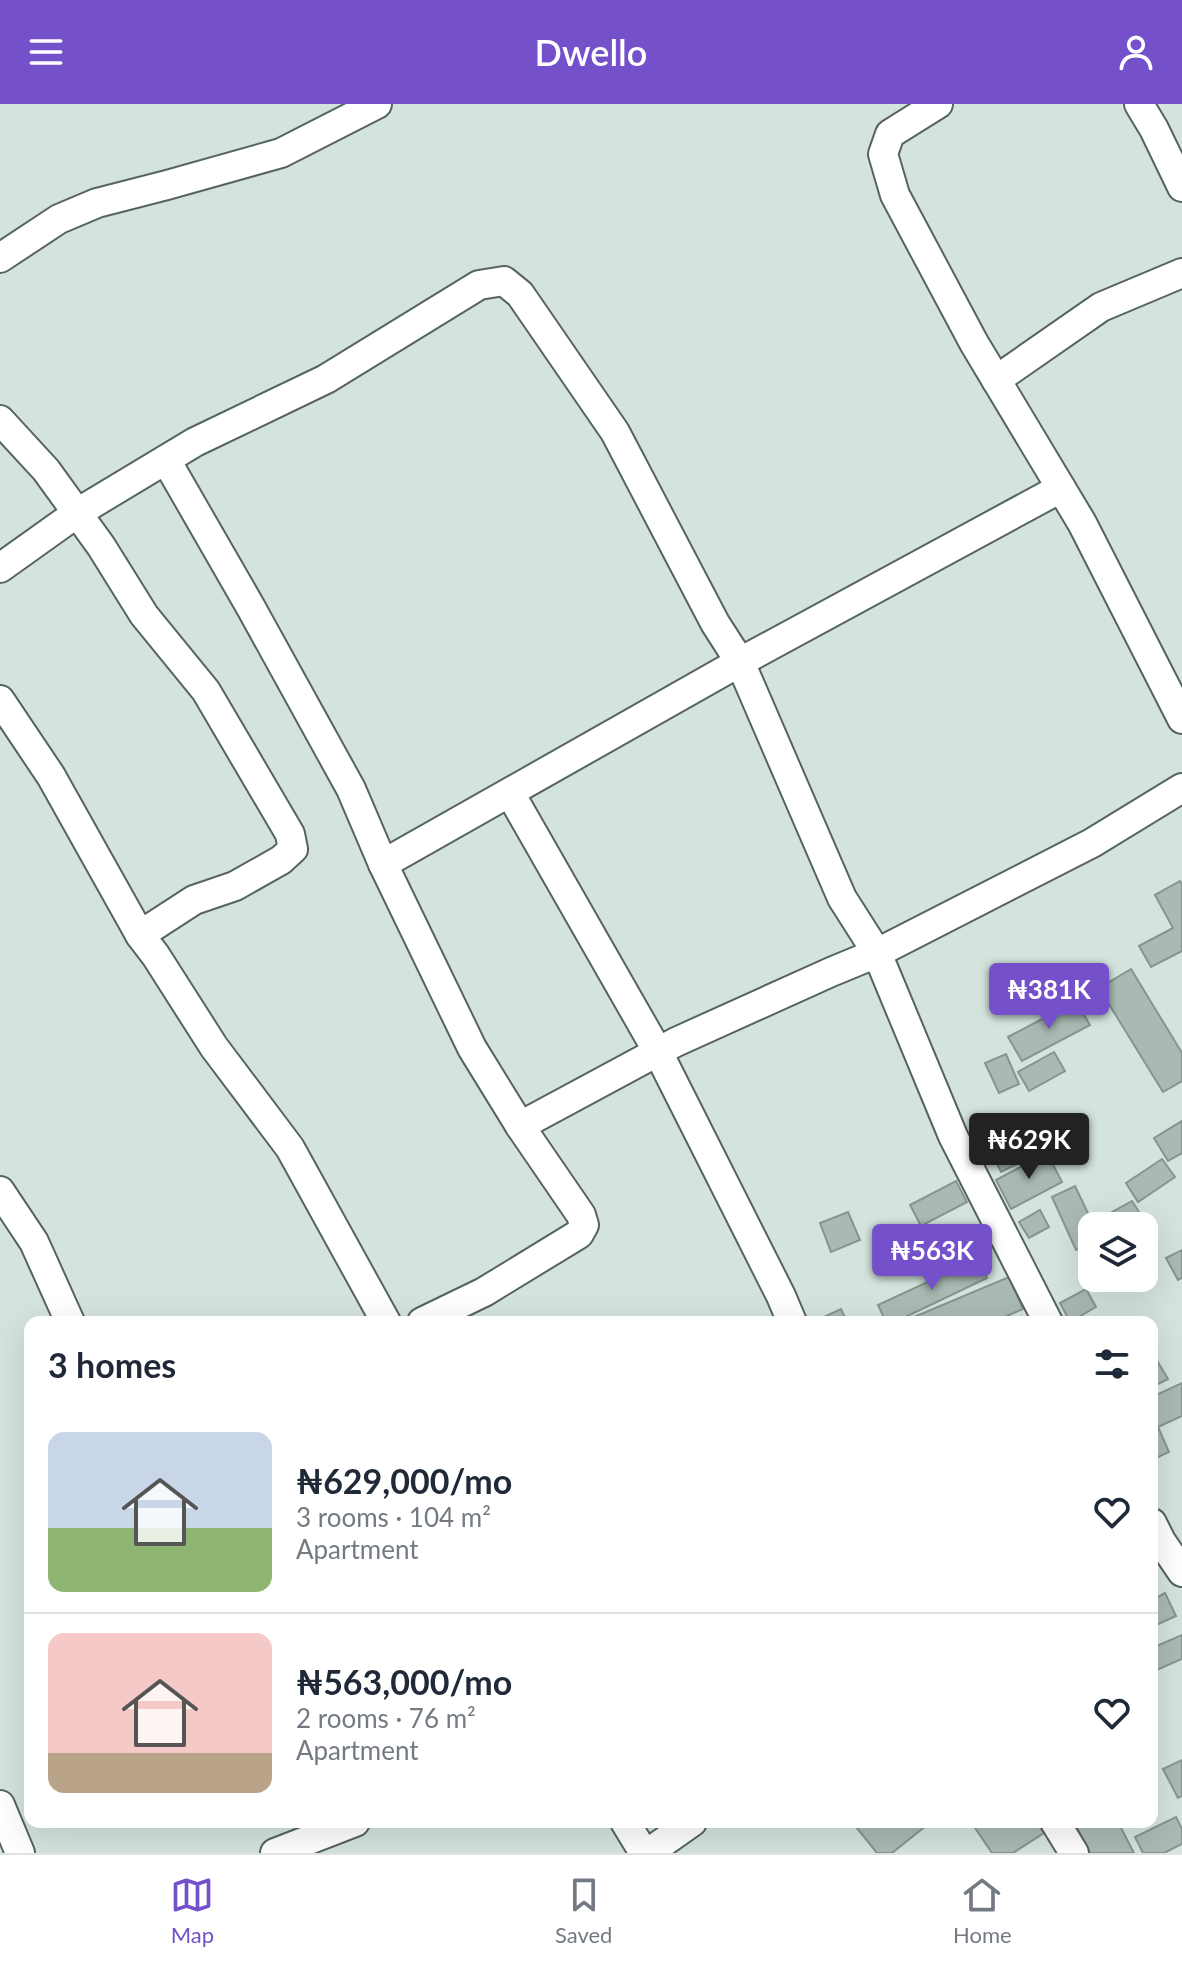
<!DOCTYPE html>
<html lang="en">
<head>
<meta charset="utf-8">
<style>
  body { margin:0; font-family:Lato,sans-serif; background:#f2f2f3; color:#1f2937; height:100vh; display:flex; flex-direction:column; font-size:30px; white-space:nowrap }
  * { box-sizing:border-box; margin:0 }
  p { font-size:26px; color:#747a83 }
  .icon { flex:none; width:44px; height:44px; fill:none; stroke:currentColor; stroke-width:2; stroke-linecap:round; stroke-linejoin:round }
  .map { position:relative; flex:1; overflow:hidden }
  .sheet { position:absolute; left:24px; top:1212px; width:1134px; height:512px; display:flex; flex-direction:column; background:#fff; border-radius:16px; box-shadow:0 8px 32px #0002 }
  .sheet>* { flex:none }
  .tools { position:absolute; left:1078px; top:1108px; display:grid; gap:16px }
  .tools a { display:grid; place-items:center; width:80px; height:80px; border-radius:16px; background:#fff; box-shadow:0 8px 32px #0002; font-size:40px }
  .price { position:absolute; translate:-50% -68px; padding:0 18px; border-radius:8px; background:#7451ca; color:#fff; font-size:26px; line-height:52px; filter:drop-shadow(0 2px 4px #0008) }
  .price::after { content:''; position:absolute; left:50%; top:48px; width:24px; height:18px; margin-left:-12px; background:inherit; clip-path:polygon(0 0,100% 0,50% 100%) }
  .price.current { background:#222; color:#fff }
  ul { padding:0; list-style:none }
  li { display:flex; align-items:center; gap:24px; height:200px; padding:0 24px }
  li+li { border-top:2px solid #e0e1e3 }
  li span { display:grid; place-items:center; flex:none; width:224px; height:160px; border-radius:16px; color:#555 }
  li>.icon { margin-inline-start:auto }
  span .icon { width:96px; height:96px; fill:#fffc; stroke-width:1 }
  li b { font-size:34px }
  h2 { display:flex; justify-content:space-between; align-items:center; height:96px; padding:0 24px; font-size:34px }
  header { display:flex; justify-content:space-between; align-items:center; height:104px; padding:0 24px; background:#7451ca; color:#fff; font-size:36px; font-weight:600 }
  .menu { display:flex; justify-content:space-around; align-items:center; height:112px; border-top:2px solid #e0e1e3; background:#fff; font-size:22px; color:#747a83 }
  .menu a { display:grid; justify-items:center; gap:4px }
  .menu .current { color:#7451ca }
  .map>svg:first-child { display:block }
  .building { fill:#aabab3; stroke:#86958e; stroke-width:2 }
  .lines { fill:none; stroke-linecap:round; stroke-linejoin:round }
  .minor-casing { stroke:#56645e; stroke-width:32 }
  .minor { stroke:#fff; stroke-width:28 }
</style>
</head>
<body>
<header><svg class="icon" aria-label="menu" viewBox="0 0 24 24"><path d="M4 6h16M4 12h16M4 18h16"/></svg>Dwello<svg class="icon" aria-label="person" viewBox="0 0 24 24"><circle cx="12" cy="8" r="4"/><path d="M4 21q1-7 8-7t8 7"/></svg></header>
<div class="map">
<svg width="1182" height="1749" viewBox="0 0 1182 1749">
  <rect width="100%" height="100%" fill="#d4e4dd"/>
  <g class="building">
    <path d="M1180,777L1182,780V847L1151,863L1139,842L1173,824L1155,791Z"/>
    <path d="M1131,865L1182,949V977L1163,988L1099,884Z"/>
    <path d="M1076,897L1090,921L1022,957L1008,933Z"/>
    <path d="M1054,948L1065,967L1029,987L1018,968Z"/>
    <path d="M1006,950L1019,980L999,989L985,959Z"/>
    <path d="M1182,1017V1049L1168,1057L1154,1034Z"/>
    <path d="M1046,1026L1054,1041L1001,1068L993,1052Z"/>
    <path d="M1047,1049L1062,1078L1011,1105L996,1076Z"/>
    <path d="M1162,1055L1175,1073L1138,1098L1126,1079Z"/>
    <path d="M956,1077L967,1098L921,1122L910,1101Z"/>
    <path d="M1075,1082L1094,1122H1092V1139L1076,1146L1052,1093Z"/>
    <path d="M1132,1097L1144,1116L1132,1122H1110L1105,1112Z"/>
    <path d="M1040,1106L1049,1123L1029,1134L1019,1118Z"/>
    <path d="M848,1108L860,1136L831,1148L820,1119Z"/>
    <path d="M1182,1146V1174L1178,1176L1166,1154Z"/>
    <path d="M977,1155L987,1174L895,1218H886L878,1201Z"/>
    <path d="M1009,1173L1023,1205L993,1218H902Z"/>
    <path d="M1086,1185L1096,1203L1070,1218L1060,1199Z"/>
    <path d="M841,1205L847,1218H813Z"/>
    <path d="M1152,1248L1168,1275L1152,1283Z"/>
    <path d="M1182,1279V1312L1158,1323L1169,1348L1152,1356V1293Z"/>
    <path d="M1165,1489L1176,1512L1152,1523V1496Z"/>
    <path d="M1182,1531V1555L1152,1568V1544Z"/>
    <path d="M1182,1656V1692L1178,1694L1163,1665Z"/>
    <path d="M1176,1713L1182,1725V1740L1164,1749H1143L1135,1733Z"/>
    <path d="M852,1718H925L927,1721L892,1749H877Z"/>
    <path d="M971,1718H1036L1044,1729L1013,1749H992Z"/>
    <path d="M1074,1718H1118L1134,1749H1090Z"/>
  </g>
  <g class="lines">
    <g class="minor-casing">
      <g id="minor">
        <path d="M938,0L890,30L883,50L895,91L974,239L1082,419L1182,615"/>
        <path d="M1139,0L1154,25L1182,83"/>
        <path d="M0,154L59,115L97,99L167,81L281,49L377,0"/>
        <path d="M996,276L1101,203L1182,169"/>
        <path d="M0,316L46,366L101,442L144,511L206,587L290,730L293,745L281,756L235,782L194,796L140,831"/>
        <path d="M166,356L250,502L351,685L383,760L472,944L520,1022L581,1111L584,1121L579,1130L484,1188L422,1218"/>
        <path d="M0,464L77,409L195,338L326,275L479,181L504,177L520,190L615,328L715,519L740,558L842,794L877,849L953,1032L1048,1218"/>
        <path d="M0,596L51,672L140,831L156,852L214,943L290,1044L386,1218"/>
        <path d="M510,689L658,948L781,1192L792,1218"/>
        <path d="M383,760L740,558L1061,384"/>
        <path d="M520,1022L676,938L831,868L877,849L1092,739L1182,684"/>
        <path d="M0,1087L34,1138L70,1218"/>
        <path d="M1152,1419L1161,1437L1182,1468"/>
        <path d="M0,1701L20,1749"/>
        <path d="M625,1718L644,1749"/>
        <path d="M1055,1718L1074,1749"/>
        <path d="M275,1749L355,1718"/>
        <path d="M648,1749L692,1718"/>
      </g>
    </g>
    <use href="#minor" class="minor"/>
  </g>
</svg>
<div class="tools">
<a><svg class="icon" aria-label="layers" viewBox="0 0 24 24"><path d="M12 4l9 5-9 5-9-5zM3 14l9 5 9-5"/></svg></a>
</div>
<b class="price" style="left:1049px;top:927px">₦381K</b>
<b class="price current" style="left:1029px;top:1077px">₦629K</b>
<b class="price" style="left:932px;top:1188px">₦563K</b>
<section class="sheet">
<h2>3 homes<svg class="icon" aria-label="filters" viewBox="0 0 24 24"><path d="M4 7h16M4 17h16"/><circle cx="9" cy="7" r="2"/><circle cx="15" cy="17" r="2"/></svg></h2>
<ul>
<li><span style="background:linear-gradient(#c9d6e8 60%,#8fb573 0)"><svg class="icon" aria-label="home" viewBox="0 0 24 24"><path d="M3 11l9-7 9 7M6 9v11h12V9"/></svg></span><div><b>₦629,000/mo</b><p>3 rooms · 104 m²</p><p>Apartment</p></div><svg class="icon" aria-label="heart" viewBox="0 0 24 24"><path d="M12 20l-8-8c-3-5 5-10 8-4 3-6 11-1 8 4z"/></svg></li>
<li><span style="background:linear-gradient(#f6c9c9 75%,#b9a48a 0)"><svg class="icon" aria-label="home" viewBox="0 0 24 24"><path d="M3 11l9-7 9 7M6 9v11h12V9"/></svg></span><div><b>₦563,000/mo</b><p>2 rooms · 76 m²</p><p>Apartment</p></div><svg class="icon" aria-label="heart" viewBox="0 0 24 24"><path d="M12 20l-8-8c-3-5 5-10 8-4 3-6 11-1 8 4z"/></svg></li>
</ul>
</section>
</div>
<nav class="menu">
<a class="current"><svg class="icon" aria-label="map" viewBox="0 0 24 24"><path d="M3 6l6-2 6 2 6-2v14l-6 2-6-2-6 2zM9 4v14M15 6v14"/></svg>Map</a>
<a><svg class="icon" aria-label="saved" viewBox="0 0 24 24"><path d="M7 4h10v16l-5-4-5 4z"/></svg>Saved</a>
<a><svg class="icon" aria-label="home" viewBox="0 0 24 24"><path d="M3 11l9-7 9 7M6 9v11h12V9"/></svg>Home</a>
</nav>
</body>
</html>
